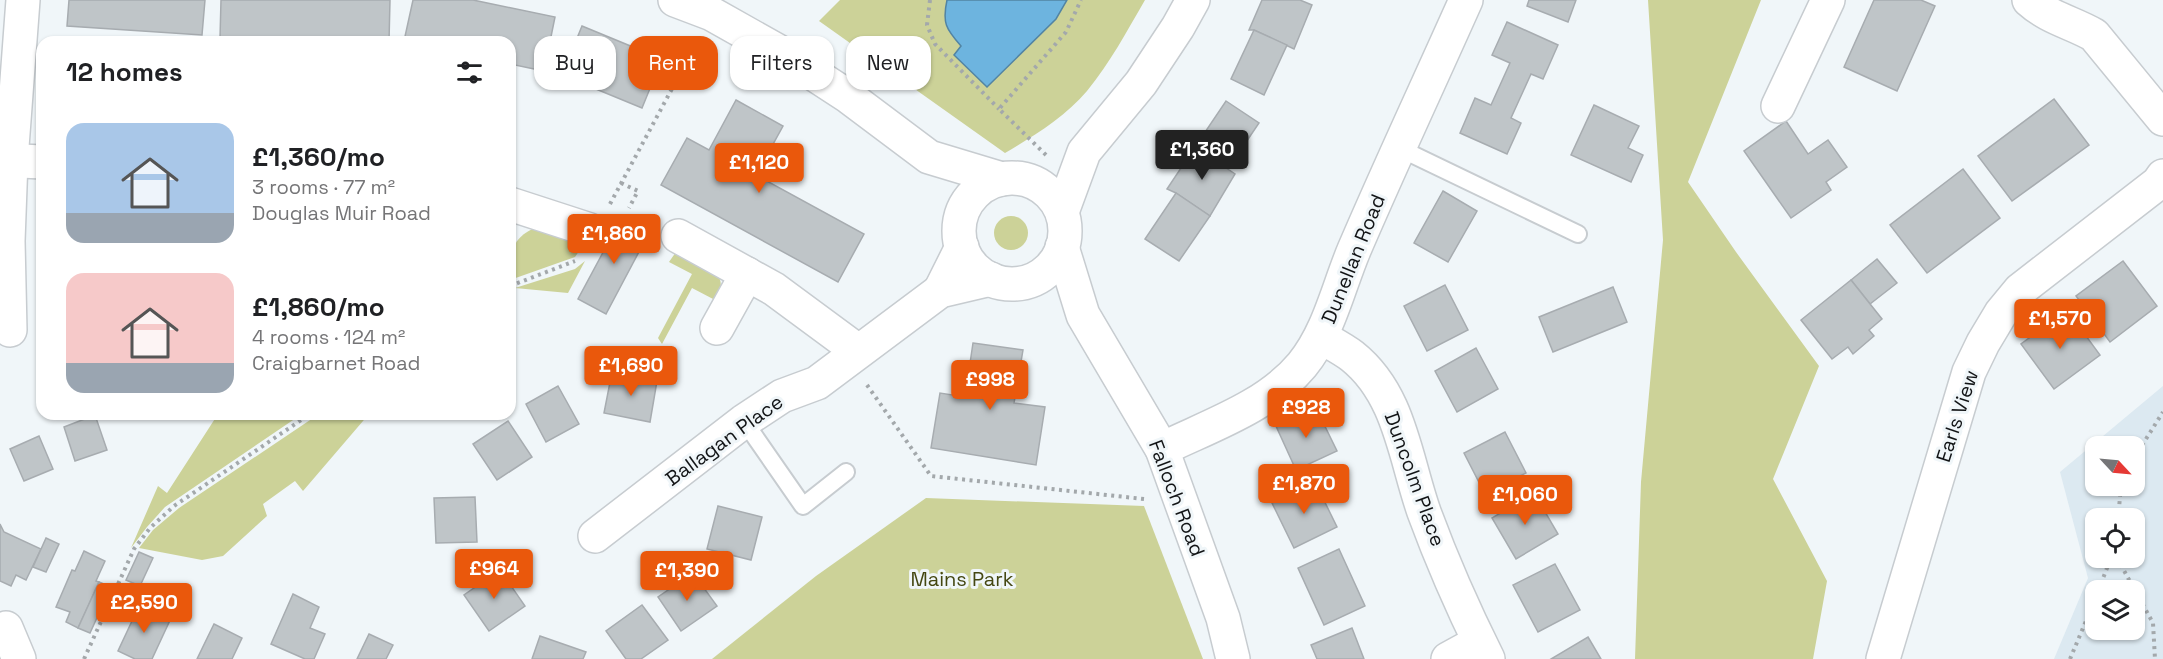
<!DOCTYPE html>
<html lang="en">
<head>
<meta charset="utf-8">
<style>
  body { margin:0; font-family:"Space Grotesk",sans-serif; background:#f2f2f2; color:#202124; height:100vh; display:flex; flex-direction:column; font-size:22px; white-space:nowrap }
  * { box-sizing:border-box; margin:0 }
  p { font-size:20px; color:#757577 }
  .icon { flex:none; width:33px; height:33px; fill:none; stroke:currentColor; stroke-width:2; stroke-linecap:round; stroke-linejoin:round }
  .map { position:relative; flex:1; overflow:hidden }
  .details { position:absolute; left:36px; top:36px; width:480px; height:384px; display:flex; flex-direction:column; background:#fff; border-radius:18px; box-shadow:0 2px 4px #0004 }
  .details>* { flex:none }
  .guide { position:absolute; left:534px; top:36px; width:570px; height:54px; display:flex; gap:12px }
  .needle { width:39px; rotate:116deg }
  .fabs { position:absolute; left:2085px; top:436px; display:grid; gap:12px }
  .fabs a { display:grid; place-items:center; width:60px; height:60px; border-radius:12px; background:#fff; box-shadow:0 2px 4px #0004; font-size:30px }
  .price { position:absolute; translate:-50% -51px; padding:0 14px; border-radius:6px; background:#ea580c; color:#fff; font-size:20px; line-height:39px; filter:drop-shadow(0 2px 3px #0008) }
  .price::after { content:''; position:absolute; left:50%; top:36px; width:18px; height:14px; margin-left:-9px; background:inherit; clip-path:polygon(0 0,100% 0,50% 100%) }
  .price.on { background:#222; color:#fff }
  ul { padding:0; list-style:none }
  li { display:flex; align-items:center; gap:18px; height:150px; padding:0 30px }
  li span { display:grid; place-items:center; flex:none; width:168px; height:120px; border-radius:18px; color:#555 }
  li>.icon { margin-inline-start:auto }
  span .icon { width:72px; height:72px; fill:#fffc; stroke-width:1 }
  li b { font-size:26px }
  h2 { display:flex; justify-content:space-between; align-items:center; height:72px; padding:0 30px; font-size:26px }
  .chip { padding:0 21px; border-radius:18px; background:#fff; box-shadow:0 2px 4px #0004; font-size:21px; line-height:54px }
  .chip.on { background:#ea580c; color:#fff }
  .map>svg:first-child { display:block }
  .built { fill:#dce9f1; fill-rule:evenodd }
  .green { fill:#ccd298 }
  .water { fill:#6db4df; stroke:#5284a3; stroke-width:1.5 }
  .building { fill:#bfc5c8; stroke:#a7acb0; stroke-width:1.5 }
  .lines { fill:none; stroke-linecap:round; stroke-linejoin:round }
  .service-casing { stroke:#c7ccd0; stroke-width:20 }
  .minor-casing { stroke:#c7ccd0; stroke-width:36 }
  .tertiary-casing { stroke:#c7ccd0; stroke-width:36 }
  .path { stroke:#a3a8ab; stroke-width:4; stroke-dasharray:3 4.5; stroke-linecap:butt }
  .service { stroke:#fff; stroke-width:16 }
  .minor { stroke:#fff; stroke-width:33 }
  .tertiary { stroke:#fff; stroke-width:33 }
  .labels { text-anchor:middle; stroke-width:6; stroke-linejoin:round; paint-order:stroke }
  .street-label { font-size:20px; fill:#121416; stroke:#f0f6f9 }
  .park-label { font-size:20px; fill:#444711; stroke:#f0f6f9 }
</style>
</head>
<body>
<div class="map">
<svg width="2163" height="659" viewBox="0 0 2163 659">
  <rect width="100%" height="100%" fill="#f0f6f9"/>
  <path class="built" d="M2163,386V659H2054L2088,578L2060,472ZM2096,447H2134V486H2096ZM2096,519H2134V558H2096ZM2096,591H2134V630H2096Z"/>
  <g class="green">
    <path d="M840,0H1145C1127,31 1110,63 1087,91C1065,117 1034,136 1005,153L819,21Z"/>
    <path d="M1648,0H1761L1688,182L1736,252L1819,366L1773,479L1827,581L1813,659H1635L1641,482L1663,240Z"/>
    <circle cx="1011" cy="233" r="17"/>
    <path d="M537,227L584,244L575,257L510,280C510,254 510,238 537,227Z"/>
    <path d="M676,252L717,274C724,284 720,290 715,300L692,288L662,344L658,338L692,274L669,262Z"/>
    <path d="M585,261L568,293L515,288L575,269Z"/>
    <path d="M218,414H302L165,507L147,527L131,548L158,486L167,493Z"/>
    <path d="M319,414H369L303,491L295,481L263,504L267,516L223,556L202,560L139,548L153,530L179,508Z"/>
    <path d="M926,498L1144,506L1203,659H712L816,576Z"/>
  </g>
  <path class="water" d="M947,0H1067L1056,19L987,87L954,55L961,46C946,29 942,23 947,0Z"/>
  <g class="building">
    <path d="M69,0H205L202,35L67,26Z"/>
    <path d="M221,0H390L389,42L220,38Z"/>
    <path d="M413,0H473L555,17L544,71L510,64V42L404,41Z"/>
    <path d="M1262,0H1300L1312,5L1294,49L1254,30H1249Z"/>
    <path d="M1529,0H1576L1568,22L1527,6Z"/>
    <path d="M1874,0H1921L1935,6L1897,91L1844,67Z"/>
    <path d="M1507,22L1558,45L1543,79L1531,74L1511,118L1521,123L1507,154L1460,133L1475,98L1491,105L1510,63L1492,55Z"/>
    <path d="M582,26L662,59L642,108L562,75Z"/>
    <path d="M1254,30L1287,45L1264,95L1231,79Z"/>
    <path d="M2054,99L2089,145L2012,201L1978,156Z"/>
    <path d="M736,100L783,126L756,175L864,234L838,282L661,185L687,138L709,150Z"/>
    <path d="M1226,101L1259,123L1228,169L1195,147Z"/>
    <path d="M1594,105L1639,126L1628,148L1643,155L1631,182L1571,155Z"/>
    <path d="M1786,121L1808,154L1828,140L1847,167L1826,182L1831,190L1791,218L1744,151Z"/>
    <path d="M1195,147L1235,174L1210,216L1176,193L1167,189Z"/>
    <path d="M1963,169L2000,218L1927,273L1890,225Z"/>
    <path d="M1443,191L1477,211L1448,262L1414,243Z"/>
    <path d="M1176,193L1210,216L1179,261L1145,239Z"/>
    <path d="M622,217L650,231L606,314L578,299Z"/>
    <path d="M1877,259L1897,283L1870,304L1851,280Z"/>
    <path d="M2123,261L2157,306L2110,342L2076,296Z"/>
    <path d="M1851,280L1882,319L1869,330L1874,336L1853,354L1848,347L1832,359L1801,320Z"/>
    <path d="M1445,285L1468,330L1427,351L1404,306Z"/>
    <path d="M1613,287L1627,322L1553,352L1539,317Z"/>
    <path d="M2067,310L2100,355L2054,389L2021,344Z"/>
    <path d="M973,343L1023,350L1014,403L1045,407L1036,465L931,448L940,393L965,397Z"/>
    <path d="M1476,348L1498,389L1457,412L1435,371Z"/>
    <path d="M612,372L657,381L650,422L604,413Z"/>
    <path d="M558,386L579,424L546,442L526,404Z"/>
    <path d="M1316,408L1337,451L1296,470L1276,426Z"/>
    <path d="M95,415L107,450L75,461L64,427Z"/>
    <path d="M508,421L532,457L497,480L473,444Z"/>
    <path d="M1505,432L1526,473L1485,494L1464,453Z"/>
    <path d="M39,436L53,469L24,481L10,449Z"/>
    <path d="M1315,482L1337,527L1294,548L1272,503Z"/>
    <path d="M1534,493L1558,534L1516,559L1492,518Z"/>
    <path d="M475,497L477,542L436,543L434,498Z"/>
    <path d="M718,506L762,517L751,560L707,549Z"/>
    <path d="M0,524L4,532L41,549L26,580L16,575L11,586L0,581Z"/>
    <path d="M46,538L59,544L46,572L33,567Z"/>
    <path d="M1339,549L1365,606L1324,625L1298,568Z"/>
    <path d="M84,551L105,561L96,581L99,582L78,628L66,622L70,612L56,607L72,570L75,571Z"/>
    <path d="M139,552L153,558L140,586L126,580Z"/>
    <path d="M1555,564L1580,610L1538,632L1513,585Z"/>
    <path d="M500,570L525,606L489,631L464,595Z"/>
    <path d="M693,573L717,606L681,631L658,597Z"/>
    <path d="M99,582L111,587L90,633L78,628Z"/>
    <path d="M293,594L319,607L310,628L325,634L314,659H305L271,644Z"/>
    <path d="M140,604L171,618L152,659H135L118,651Z"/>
    <path d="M642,605L668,640L641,659H626L606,631Z"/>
    <path d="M214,624L242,638L232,659H197Z"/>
    <path d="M1352,628L1364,659H1317L1311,645Z"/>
    <path d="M369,634L393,645L386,659H357Z"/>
    <path d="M540,636L586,652L583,659H532Z"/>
    <path d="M1588,637L1601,659H1551Z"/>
  </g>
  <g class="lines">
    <g class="service-casing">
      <g id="service">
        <path d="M1399,148L1578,234"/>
        <path d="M744,421L803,506L846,472"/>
      </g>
    </g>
    <g class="minor-casing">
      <g id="minor">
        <path d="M2029,0C2049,18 2071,22 2094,35L2163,119"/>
        <path d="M1778,106L1828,0"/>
        <path d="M0,160L42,162"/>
        <path d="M510,204L590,230"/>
        <path d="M678,236L774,289L858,351"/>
        <path d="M940,291L962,247"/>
        <path d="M717,328L747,274"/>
        <path d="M10,330L8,241L11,160L23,0"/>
        <path d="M1321,337C1331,343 1343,349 1352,356C1400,394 1405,458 1424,512C1442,561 1464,611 1488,659"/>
        <path d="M1162,449C1209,426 1267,407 1302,365C1329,332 1338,288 1354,250C1390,166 1429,83 1466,0"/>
        <path d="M595,536L744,421L782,396L817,383L940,291L991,279"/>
        <path d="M6,628L19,659"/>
        <path d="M1448,659L1479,642"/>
        <path d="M1883,659L1969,372L1983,343L2001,313L2020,290L2158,183L2163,176"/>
      </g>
    </g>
    <g class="tertiary-casing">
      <g id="tertiary">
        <path d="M675,0L712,14L783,54L849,97L929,157L1002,179"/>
        <circle cx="1012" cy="231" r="53"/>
        <path d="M1062,212L1084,152L1141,83L1178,27L1193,0"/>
        <path d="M1062,247L1083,315L1162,449L1223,618L1233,659"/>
      </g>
    </g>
    <g class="path">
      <path d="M930,0L927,25L935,44L999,109"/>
      <path d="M1046,155L999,109L1066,32L1081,0"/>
      <path d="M621,183L638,191L629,208"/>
      <path d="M610,204L696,44"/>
      <path d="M510,286L575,261"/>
      <path d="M867,385L931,476L1144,499"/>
      <path d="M2134,458L2163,412"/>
      <path d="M2118,519L2121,486"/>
      <path d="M2117,558L2153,623L2155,659"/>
      <path d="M2098,591L2111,558"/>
      <path d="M84,659L134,549L150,528L174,506L310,414"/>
      <path d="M2070,659L2096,597"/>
    </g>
    <use href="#service" class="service"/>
    <use href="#minor" class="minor"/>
    <use href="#tertiary" class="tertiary"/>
  </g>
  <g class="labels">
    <g class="street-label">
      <text transform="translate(1353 259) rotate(-68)" y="7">Dunellan Road</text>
      <text transform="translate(1957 416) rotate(-72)" y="7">Earls View</text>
      <text transform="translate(724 440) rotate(-36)" y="7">Ballagan Place</text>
      <text transform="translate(1415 479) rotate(70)" y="7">Duncolm Place</text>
      <text transform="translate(1177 498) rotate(69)" y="7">Falloch Road</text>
    </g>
    <g class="park-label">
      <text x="962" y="586">Mains Park</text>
    </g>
  </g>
</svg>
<div class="fabs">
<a><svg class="needle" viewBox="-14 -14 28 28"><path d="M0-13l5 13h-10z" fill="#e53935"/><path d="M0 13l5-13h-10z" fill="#757577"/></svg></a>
<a><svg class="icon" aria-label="locate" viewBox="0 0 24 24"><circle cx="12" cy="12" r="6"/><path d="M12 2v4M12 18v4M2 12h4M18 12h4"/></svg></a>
<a><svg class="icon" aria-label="layers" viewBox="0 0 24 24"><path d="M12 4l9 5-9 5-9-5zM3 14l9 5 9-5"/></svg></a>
</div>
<b class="price on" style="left:1202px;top:181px">£1,360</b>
<b class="price" style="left:759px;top:194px">£1,120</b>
<b class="price" style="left:614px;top:265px">£1,860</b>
<b class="price" style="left:2060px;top:350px">£1,570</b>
<b class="price" style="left:631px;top:397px">£1,690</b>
<b class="price" style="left:990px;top:411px">£998</b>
<b class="price" style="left:1306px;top:439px">£928</b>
<b class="price" style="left:1304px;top:515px">£1,870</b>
<b class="price" style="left:1525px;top:526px">£1,060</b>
<b class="price" style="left:494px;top:600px">£964</b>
<b class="price" style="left:687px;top:602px">£1,390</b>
<b class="price" style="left:144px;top:634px">£2,590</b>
<div class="guide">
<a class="chip">Buy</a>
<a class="chip on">Rent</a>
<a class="chip">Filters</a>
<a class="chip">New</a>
</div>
<section class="details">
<h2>12 homes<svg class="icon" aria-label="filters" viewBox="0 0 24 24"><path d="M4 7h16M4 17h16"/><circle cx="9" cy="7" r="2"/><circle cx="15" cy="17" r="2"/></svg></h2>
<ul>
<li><span style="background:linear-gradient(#a9c7e8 75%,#9aa5b1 0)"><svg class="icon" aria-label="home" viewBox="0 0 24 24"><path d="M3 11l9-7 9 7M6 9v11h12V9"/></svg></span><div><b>£1,360/mo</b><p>3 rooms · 77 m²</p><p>Douglas Muir Road</p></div></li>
<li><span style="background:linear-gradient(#f6c9c9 75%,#9aa5b1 0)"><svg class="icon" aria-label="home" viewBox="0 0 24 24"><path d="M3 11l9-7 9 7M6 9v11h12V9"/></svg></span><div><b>£1,860/mo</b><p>4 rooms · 124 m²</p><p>Craigbarnet Road</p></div></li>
</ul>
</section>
</div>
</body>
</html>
